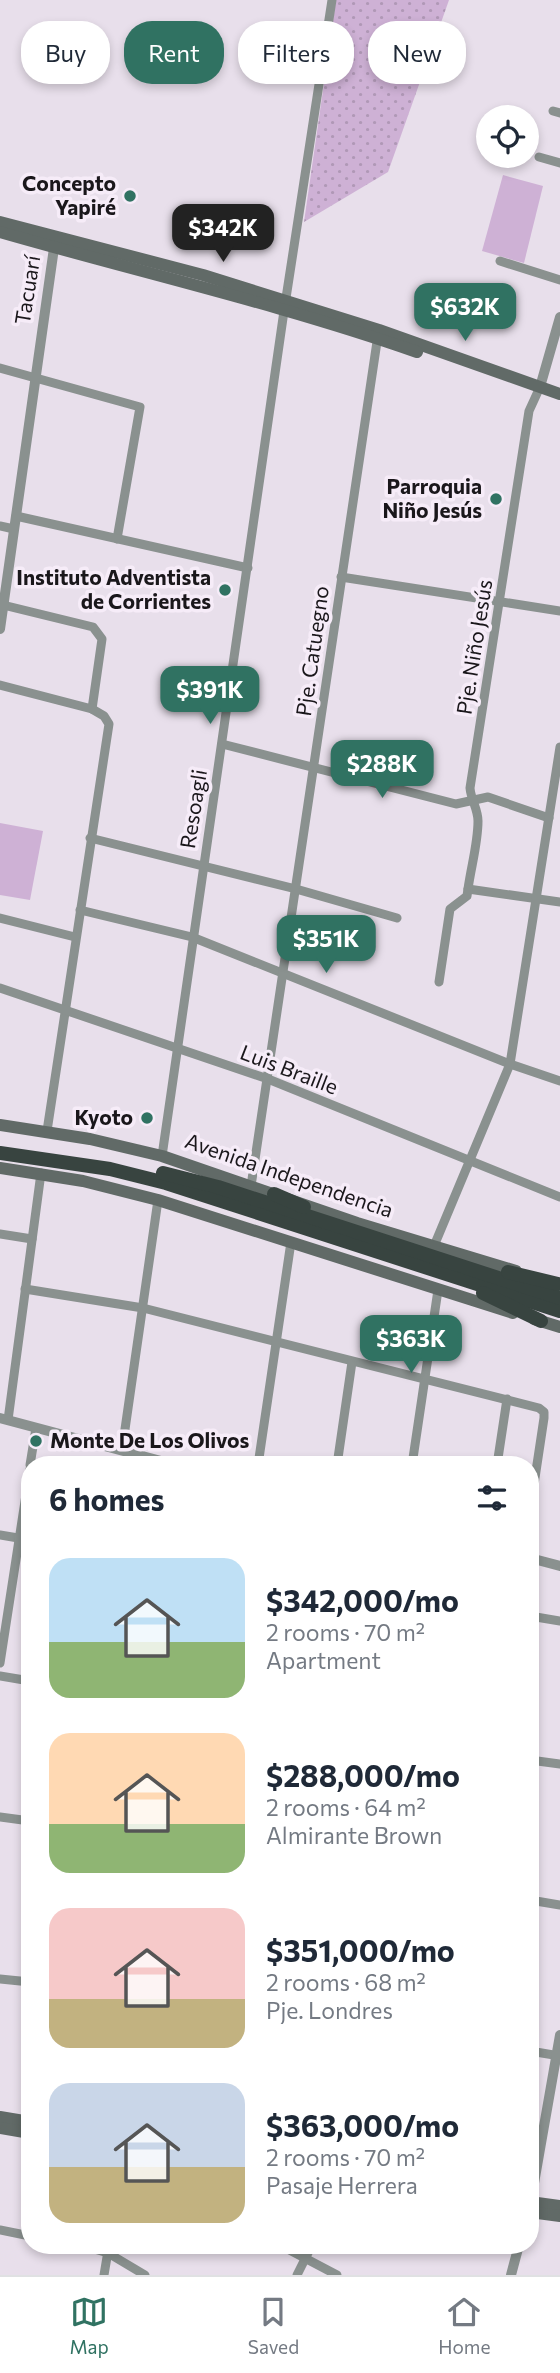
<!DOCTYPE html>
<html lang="en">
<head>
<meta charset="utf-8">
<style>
  body { margin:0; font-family:Commissioner,sans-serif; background:#f6f6f7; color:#1f2937; height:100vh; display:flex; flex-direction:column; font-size:26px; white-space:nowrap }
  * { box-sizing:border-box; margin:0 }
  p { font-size:23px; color:#747a83 }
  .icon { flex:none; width:38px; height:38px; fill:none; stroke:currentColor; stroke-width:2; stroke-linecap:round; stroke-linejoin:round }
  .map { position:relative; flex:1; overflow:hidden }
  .drawer { position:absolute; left:21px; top:1456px; width:518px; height:798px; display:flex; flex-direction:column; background:#fff; border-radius:28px; box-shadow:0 4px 10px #0003 }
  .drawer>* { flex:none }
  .hud { position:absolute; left:21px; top:21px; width:518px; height:63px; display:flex; gap:14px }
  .controls { position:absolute; left:476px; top:105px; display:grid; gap:14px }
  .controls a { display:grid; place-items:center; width:63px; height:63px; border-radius:50%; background:#fff; box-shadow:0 4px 10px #0003; font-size:35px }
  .price { position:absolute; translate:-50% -60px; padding:0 16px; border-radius:14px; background:#307262; color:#fff; font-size:23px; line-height:46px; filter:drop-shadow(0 2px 4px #0008) }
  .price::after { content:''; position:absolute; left:50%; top:42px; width:21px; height:16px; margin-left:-10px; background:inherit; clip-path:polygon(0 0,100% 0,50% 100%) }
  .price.current { background:#222; color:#fff }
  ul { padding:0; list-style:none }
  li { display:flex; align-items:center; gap:21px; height:175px; padding:0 28px }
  li span { display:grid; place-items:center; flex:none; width:196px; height:140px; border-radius:21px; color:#555 }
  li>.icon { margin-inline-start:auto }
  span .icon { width:84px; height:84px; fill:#fffc; stroke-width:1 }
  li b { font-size:30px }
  h2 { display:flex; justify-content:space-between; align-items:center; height:84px; padding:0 28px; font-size:30px }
  .tag { padding:0 24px; border-radius:28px; background:#fff; box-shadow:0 4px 10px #0003; font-size:24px; line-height:63px }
  .tag.current { background:#307262; color:#fff }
  .dock { display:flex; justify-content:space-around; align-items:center; height:98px; border-top:2px solid #e0e1e3; background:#fff; font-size:19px; color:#747a83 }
  .dock a { display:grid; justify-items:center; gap:4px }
  .dock .current { color:#307262 }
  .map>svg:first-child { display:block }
  .park { fill:url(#park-dots) }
  .pitch { fill:#ceb1d5 }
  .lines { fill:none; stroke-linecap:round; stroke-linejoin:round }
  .minor { stroke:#8a918f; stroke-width:9 }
  .tertiary { stroke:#8a918f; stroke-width:10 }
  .secondary { stroke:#616a67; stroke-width:12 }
  .trunk { stroke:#384440; stroke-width:14 }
  .poi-dot { fill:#307262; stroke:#f6ecf8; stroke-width:2.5 }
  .labels { text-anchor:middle; stroke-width:7; stroke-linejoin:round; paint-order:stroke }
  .poi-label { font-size:21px; font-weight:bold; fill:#1a171b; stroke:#f6ecf8; text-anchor:end }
  .street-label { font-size:21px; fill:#1a171b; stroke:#f6ecf8 }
</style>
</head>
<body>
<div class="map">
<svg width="560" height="2275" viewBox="0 0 560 2275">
  <defs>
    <pattern id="park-dots" width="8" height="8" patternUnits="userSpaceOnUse" patternTransform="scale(1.75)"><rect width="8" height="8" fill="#ceb1d5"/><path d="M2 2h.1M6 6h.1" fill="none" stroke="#b098b6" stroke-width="1.8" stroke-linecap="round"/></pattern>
  </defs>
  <rect width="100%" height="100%" fill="#e8dfeb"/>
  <path class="park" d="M336,0H449L388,172L304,222Z"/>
  <g class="pitch">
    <path d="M503,175L543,186L524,263L482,251Z"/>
    <path d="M0,823L43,831L30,900L0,895Z"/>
  </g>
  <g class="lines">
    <g class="minor">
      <path d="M553,111L560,113"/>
      <path d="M539,157L560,163"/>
      <path d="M500,261L560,280"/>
      <path d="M0,368L140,407L117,539"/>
      <path d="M16,516L248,568"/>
      <path d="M0,526L14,529"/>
      <path d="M341,577L560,611"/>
      <path d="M3,605L93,627L102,639L92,709"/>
      <path d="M0,685L92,709L104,716L109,724L47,1131"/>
      <path d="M222,744L456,804L488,797L549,818"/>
      <path d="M90,838L296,889L397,918"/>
      <path d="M468,889L560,902"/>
      <path d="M80,910L192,937L510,1064L560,1081"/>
      <path d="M0,918L75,937"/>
      <path d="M439,982L450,909L467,896L468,889C471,867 478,843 478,821C478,809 471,800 470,788L529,411L540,387"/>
      <path d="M0,988L268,1079L560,1197"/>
      <path d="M162,1156L284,311L332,0"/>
      <path d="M251,1186L378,335"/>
      <path d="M0,1234L32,1239"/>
      <path d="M434,1246L510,1064L560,747"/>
      <path d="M25,1289L143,1308L539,1408L544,1412V1418L530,1511"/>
      <path d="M8,1420L41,1173"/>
      <path d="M122,1450L158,1200"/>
      <path d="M30,1465L36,1428"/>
      <path d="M258,1465L291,1242"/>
      <path d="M337,1465L352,1362"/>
      <path d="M412,1465L438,1290"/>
      <path d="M497,1465L507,1399"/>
      <path d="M0,1535L30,1540"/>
      <path d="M530,1616L560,1621"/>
      <path d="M0,1663L30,1469"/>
      <path d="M0,1676L30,1681"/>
      <path d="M530,1760L560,1764"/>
      <path d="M0,1817L30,1821"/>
      <path d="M530,1900L560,1905"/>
      <path d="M0,1979L30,1982"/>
      <path d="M530,2051L560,2056"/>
      <path d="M0,2230L30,2236"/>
      <path d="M81,2245L108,2253L145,2275"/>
      <path d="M280,2245L337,2275"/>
      <path d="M104,2275L109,2245"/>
      <path d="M297,2275L312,2245"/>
    </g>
    <g class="tertiary">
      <path d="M540,387L560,317"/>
      <path d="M0,629L55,241"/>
      <path d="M0,1418L176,1465"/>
      <path d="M530,1558L560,1566"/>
      <path d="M530,2206L560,2035"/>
      <path d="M511,2275L519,2245"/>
    </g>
    <g class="secondary">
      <path d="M0,222L203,275L379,330L560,394"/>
      <path d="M0,232C139,272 280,304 417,352"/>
      <path d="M0,1125L90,1139L162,1156L357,1223L516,1271"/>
      <path d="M0,1168L83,1181L158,1200L513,1313"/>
      <path d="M534,1319L560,1327"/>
      <path d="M0,2117L30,2122"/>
      <path d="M0,2128L30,2133"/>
      <path d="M530,2202L560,2206"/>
      <path d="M530,2212L560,2216"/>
    </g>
    <g class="trunk">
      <path d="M0,1153L110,1169L166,1183L560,1311"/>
      <path d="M163,1173L218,1187L560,1298"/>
      <path d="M274,1194L304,1207"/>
      <path d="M508,1272L558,1284"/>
      <path d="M483,1293L541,1321"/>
    </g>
  </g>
  <g class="poi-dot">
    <circle cx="130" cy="196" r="7"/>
    <circle cx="496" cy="499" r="7"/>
    <circle cx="225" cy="590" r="7"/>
    <circle cx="147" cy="1118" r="7"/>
    <circle cx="36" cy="1441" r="7"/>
  </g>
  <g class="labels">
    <g class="poi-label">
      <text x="116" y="191">Concepto<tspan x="116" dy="24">Yapiré</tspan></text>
      <text x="482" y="494">Parroquia<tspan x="482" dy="24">Niño Jesús</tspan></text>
      <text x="211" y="585">Instituto Adventista<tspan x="211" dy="24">de Corrientes</tspan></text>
      <text x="133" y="1125">Kyoto</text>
      <text x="50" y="1448" text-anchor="start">Monte De Los Olivos</text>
    </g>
    <g class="street-label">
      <text transform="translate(28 290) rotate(-81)" y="7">Tacuarí</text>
      <text transform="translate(475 647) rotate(-81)" y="7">Pje. Niño Jesús</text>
      <text transform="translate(313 651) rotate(-82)" y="7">Pje. Catuegno</text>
      <text transform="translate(194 809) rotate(-81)" y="7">Resoagli</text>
      <text transform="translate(289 1070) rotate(21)" y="7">Luis Braille</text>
      <text transform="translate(289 1176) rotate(19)" y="7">Avenida Independencia</text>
    </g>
  </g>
</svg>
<div class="controls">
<a><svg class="icon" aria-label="locate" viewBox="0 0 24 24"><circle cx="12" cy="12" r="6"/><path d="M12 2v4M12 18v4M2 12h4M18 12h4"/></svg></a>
</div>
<b class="price current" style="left:223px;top:264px">$342K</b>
<b class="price" style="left:465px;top:343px">$632K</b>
<b class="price" style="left:210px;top:726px">$391K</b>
<b class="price" style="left:382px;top:800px">$288K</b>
<b class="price" style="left:326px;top:975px">$351K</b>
<b class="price" style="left:411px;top:1375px">$363K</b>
<div class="hud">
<a class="tag">Buy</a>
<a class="tag current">Rent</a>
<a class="tag">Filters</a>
<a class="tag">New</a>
</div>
<section class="drawer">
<h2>6 homes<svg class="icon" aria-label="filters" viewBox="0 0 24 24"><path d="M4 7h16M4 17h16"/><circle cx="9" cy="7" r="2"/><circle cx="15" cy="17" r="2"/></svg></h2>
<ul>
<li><span style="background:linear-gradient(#bfe0f5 60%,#8fb573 0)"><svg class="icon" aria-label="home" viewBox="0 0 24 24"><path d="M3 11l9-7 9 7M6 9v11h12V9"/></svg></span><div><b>$342,000/mo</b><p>2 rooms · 70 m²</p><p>Apartment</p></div></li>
<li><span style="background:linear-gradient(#ffd9b3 65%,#8fb573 0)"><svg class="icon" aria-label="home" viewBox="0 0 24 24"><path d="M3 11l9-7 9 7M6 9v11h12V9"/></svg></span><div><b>$288,000/mo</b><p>2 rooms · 64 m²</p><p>Almirante Brown</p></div></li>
<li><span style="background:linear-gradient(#f6c9c9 65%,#c2b280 0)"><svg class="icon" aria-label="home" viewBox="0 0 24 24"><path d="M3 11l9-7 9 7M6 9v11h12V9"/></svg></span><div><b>$351,000/mo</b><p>2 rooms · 68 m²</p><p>Pje. Londres</p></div></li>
<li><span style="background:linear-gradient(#c9d6e8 60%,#c2b280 0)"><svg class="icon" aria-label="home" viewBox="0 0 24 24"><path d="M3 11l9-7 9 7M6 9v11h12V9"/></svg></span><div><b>$363,000/mo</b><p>2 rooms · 70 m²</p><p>Pasaje Herrera</p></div></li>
</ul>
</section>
</div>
<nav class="dock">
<a class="current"><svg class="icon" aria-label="map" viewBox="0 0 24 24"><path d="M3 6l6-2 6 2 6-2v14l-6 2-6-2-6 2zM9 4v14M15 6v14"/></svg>Map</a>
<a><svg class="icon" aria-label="saved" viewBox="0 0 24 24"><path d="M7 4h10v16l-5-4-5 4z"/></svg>Saved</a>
<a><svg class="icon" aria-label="home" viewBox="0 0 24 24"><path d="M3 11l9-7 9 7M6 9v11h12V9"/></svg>Home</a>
</nav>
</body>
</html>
